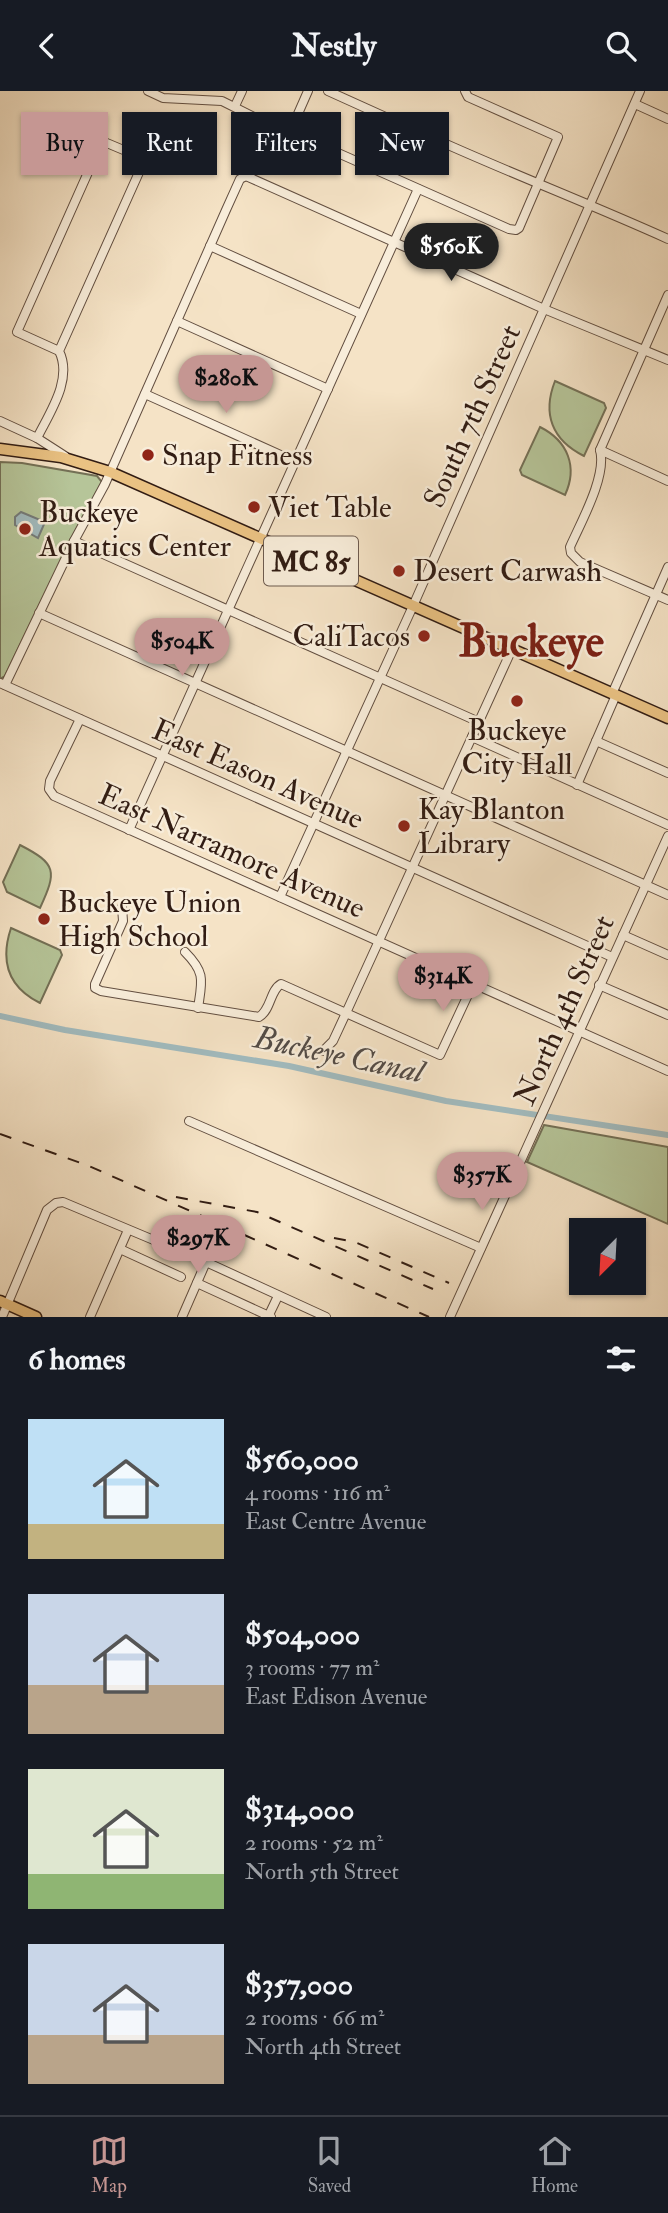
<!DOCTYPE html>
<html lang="en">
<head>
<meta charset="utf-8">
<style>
  body { margin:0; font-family:"IM FELL Double Pica",serif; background:#242831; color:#f1f3f6; height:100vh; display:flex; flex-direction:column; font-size:26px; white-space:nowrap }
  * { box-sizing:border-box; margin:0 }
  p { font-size:23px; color:#9ea1a6 }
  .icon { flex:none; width:38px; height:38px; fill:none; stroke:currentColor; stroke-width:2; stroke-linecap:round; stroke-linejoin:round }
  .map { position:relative; height:1226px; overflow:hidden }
  .sheet { display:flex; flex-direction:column; background:#171b24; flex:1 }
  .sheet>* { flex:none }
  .hud { position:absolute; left:21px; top:21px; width:626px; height:63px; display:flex; gap:14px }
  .needle { width:46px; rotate:204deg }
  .fabs { position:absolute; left:569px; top:1127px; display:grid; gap:14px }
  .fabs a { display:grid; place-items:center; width:77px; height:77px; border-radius:0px; background:#171b24; box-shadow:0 2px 5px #0004; font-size:35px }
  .price { position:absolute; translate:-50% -60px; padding:0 16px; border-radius:24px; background:#c59692; color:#111; font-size:23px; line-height:46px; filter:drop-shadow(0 2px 4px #0008) }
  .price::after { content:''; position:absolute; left:50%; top:42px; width:21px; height:16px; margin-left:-10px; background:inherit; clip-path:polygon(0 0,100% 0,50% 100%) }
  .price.on { background:#222; color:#fff }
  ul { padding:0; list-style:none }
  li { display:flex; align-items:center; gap:21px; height:175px; padding:0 28px }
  li span { display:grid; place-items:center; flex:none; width:196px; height:140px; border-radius:0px; color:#555 }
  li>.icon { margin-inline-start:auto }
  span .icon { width:84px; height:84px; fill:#fffc; stroke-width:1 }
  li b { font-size:30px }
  h2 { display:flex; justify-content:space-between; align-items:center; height:84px; padding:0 28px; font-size:30px }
  .tag { padding:0 24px; border-radius:0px; background:#171b24; box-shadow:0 2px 5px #0004; font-size:24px; line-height:63px }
  .tag.on { background:#c59692; color:#111 }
  header { display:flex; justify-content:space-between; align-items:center; height:91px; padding:0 28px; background:#171b24; font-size:32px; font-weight:700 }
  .dock { display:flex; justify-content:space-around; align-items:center; height:98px; border-top:2px solid #363941; background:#171b24; font-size:19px; color:#9ea1a6 }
  .dock a { display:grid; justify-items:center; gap:4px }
  .dock .on { color:#c59692 }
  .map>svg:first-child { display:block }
  .green { fill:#b6c599; stroke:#747056; stroke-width:2 }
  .water { fill:#a1bbbf; stroke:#747b7a; stroke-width:2 }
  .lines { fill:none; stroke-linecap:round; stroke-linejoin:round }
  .canal { stroke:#a1bbbf; stroke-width:6 }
  .minor-casing { stroke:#624e40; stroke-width:10 }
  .major-casing { stroke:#311c13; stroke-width:13 }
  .minor { stroke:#f8edda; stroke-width:8 }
  .major { stroke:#eac283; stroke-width:10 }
  .rail { stroke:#311c13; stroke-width:2; stroke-dasharray:12 12; stroke-linecap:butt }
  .poi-dot { fill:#8f2418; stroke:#f8edda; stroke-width:2.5 }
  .labels { text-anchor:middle; stroke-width:5; stroke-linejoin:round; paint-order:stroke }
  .shield { fill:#f8edda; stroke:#6d5b4f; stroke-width:2 }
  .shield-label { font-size:28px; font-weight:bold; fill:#311c13 }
  .street-label { font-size:30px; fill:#311c13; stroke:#f8edda }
  .poi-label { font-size:30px; fill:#311c13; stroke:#f8edda; text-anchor:start }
  .water-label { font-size:32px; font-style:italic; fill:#534c47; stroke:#f8edda }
  .town-label { font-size:44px; font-weight:bold; fill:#7a1f14; stroke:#f8edda }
</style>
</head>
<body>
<header><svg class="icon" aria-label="back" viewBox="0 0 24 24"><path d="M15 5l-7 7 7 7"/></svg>Nestly<svg class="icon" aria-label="search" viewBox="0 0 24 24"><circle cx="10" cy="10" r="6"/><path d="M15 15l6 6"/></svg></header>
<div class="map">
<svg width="668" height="1226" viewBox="0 0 668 1226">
  <rect width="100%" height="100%" fill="#f5e3c6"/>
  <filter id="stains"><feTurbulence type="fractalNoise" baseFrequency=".00286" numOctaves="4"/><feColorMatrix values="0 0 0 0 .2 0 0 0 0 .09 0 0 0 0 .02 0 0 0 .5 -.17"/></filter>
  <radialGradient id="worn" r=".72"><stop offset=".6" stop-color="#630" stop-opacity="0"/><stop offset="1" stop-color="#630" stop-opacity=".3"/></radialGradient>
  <g class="green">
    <path d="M555,290L604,312L606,317L584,365C552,349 542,323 555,290Z"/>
    <path d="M540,336C568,350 578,376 565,404L522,384L520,379Z"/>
    <path d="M0,371L22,372L97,385L102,391L77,437L5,585L0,588Z"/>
    <path d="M20,754C57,773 57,780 40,817L7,801L3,791Z"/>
    <path d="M11,837L60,859L62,864L40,912C8,896 0,870 11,837Z"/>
    <path d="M544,1034L668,1056V1133L527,1071Z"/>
  </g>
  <path class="water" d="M21,421L45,431L38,447L15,434V426Z"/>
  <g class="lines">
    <path class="canal" d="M0,925L65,939L289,975L446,1010L668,1044"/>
    <g class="minor-casing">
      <g id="minor">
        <path d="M148,0L163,7L222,10L270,34H275L509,138L516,139L519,137L558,46L468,6L465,0"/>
        <path d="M328,0L401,33"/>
        <path d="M635,13L668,28"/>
        <path d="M235,15L242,0"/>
        <path d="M290,41L308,0"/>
        <path d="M446,53C520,86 595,115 668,148"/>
        <path d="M246,85L544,218L668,269"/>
        <path d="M210,155L361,223"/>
        <path d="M668,204L600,359C607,385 581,431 570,456L571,462L580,471L668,509"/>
        <path d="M177,230L328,298"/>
        <path d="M145,303L296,371"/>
        <path d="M0,330L37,347L65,365"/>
        <path d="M37,347C50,321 73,288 59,260L17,241L102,50L145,68L59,260"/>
        <path d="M600,359L668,390"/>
        <path d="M74,450L479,631"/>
        <path d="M39,522L668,804"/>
        <path d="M0,592L612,866"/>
        <path d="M5,594L74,450L105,393L226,119L240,88L246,85L270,34"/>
        <path d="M612,603L668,476"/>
        <path d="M80,628L50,690L49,698L54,705L668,980"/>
        <path d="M472,646L668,734"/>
        <path d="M596,650L668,682"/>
        <path d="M577,694L616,604"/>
        <path d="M129,739L418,98"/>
        <path d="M280,806L413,515L640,0"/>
        <path d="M122,816L123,830L95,893V897L101,900L259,926C271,919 270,899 281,893L440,964L473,893"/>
        <path d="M623,844L668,864"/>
        <path d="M185,861C206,882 202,890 198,917"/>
        <path d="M599,894L668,924"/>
        <path d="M323,960L333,950L346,922L512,558"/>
        <path d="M189,1030L481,1157"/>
        <path d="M120,1158L181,1186"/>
        <path d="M197,1192L271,1226"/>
        <path d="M2,1226L47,1119L56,1112L63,1111L206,1171L326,1226"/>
        <path d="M90,1226L128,1139"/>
        <path d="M182,1226L206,1171"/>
        <path d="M268,1226L278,1205"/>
        <path d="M450,1226L668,745"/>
      </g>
    </g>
    <g class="major-casing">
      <g id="major">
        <path d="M0,358L61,366L110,381L668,627"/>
        <path d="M0,1210L36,1226"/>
      </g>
    </g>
    <use href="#minor" class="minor"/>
    <use href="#major" class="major"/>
    <g class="rail">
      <path d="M0,1043L89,1075L429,1226"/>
      <path d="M176,1106L257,1121L433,1198"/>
      <path d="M334,1147L355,1151L449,1192"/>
    </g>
  </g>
  <g class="poi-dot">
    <circle cx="148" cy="364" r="7"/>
    <circle cx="254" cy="416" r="7"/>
    <circle cx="25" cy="438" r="7"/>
    <circle cx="399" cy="480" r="7"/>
    <circle cx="424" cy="545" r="7"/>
    <circle cx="517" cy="610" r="7"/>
    <circle cx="404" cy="735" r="7"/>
    <circle cx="44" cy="828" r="7"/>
  </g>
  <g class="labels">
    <rect class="shield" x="264" y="445.5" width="94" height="49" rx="5"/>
    <g class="shield-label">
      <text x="311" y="480">MC 85</text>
    </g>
    <g class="street-label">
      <text transform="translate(472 325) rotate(-66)" y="10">South 7th Street</text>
      <text transform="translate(258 683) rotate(24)" y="10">East Eason Avenue</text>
      <text transform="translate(232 760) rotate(24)" y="10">East Narramore Avenue</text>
      <text transform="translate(564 919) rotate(-66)" y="10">North 4th Street</text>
    </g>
    <g class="poi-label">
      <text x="162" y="374">Snap Fitness</text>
      <text x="268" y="426">Viet Table</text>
      <text x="39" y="431">Buckeye<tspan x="39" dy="34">Aquatics Center</tspan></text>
      <text x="413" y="490">Desert Carwash</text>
      <text x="410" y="555" text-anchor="end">CaliTacos</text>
      <text x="517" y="649" text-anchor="middle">Buckeye<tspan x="517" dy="34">City Hall</tspan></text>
      <text x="418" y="728">Kay Blanton<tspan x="418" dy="34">Library</tspan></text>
      <text x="58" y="821">Buckeye Union<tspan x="58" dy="34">High School</tspan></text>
    </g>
    <g class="water-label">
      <text transform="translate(339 963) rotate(12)" y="11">Buckeye Canal</text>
    </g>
    <g class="town-label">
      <text x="531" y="565">Buckeye</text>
    </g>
  </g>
  <rect width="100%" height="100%" filter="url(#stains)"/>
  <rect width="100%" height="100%" fill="url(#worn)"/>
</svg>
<div class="fabs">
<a><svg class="needle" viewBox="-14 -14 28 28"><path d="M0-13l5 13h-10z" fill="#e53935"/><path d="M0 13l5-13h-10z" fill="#9ea1a6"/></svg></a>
</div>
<b class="price on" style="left:451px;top:192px">$560K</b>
<b class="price" style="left:226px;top:324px">$280K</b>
<b class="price" style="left:182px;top:587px">$504K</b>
<b class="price" style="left:443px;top:922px">$314K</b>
<b class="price" style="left:482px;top:1121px">$357K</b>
<b class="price" style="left:198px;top:1184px">$297K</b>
<div class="hud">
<a class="tag on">Buy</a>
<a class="tag">Rent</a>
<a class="tag">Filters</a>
<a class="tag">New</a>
</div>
</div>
<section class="sheet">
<h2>6 homes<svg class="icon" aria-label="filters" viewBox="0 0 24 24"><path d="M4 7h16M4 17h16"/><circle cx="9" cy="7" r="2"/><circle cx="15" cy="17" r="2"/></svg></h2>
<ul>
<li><span style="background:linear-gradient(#bfe0f5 75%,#c2b280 0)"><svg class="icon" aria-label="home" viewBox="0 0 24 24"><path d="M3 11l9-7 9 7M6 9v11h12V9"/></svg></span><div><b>$560,000</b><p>4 rooms · 116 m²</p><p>East Centre Avenue</p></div></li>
<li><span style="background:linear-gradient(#c9d6e8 65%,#b9a48a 0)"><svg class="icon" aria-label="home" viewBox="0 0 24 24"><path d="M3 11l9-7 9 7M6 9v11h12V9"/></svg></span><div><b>$504,000</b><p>3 rooms · 77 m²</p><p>East Edison Avenue</p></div></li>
<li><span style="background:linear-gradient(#dfe7d0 75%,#8fb573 0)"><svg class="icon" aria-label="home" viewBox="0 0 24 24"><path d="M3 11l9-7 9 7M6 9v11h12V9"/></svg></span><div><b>$314,000</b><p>2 rooms · 52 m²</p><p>North 5th Street</p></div></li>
<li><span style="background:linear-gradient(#c9d6e8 65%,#b9a48a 0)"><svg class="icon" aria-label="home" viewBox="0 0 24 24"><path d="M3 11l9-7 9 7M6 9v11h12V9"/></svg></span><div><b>$357,000</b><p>2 rooms · 66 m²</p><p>North 4th Street</p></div></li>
</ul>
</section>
<nav class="dock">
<a class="on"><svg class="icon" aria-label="map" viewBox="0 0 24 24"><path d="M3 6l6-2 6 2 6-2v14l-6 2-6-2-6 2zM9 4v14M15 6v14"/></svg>Map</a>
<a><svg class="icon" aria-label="saved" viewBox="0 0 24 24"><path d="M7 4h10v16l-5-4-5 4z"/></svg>Saved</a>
<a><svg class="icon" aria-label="home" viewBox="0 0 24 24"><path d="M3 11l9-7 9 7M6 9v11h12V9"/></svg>Home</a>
</nav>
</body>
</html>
